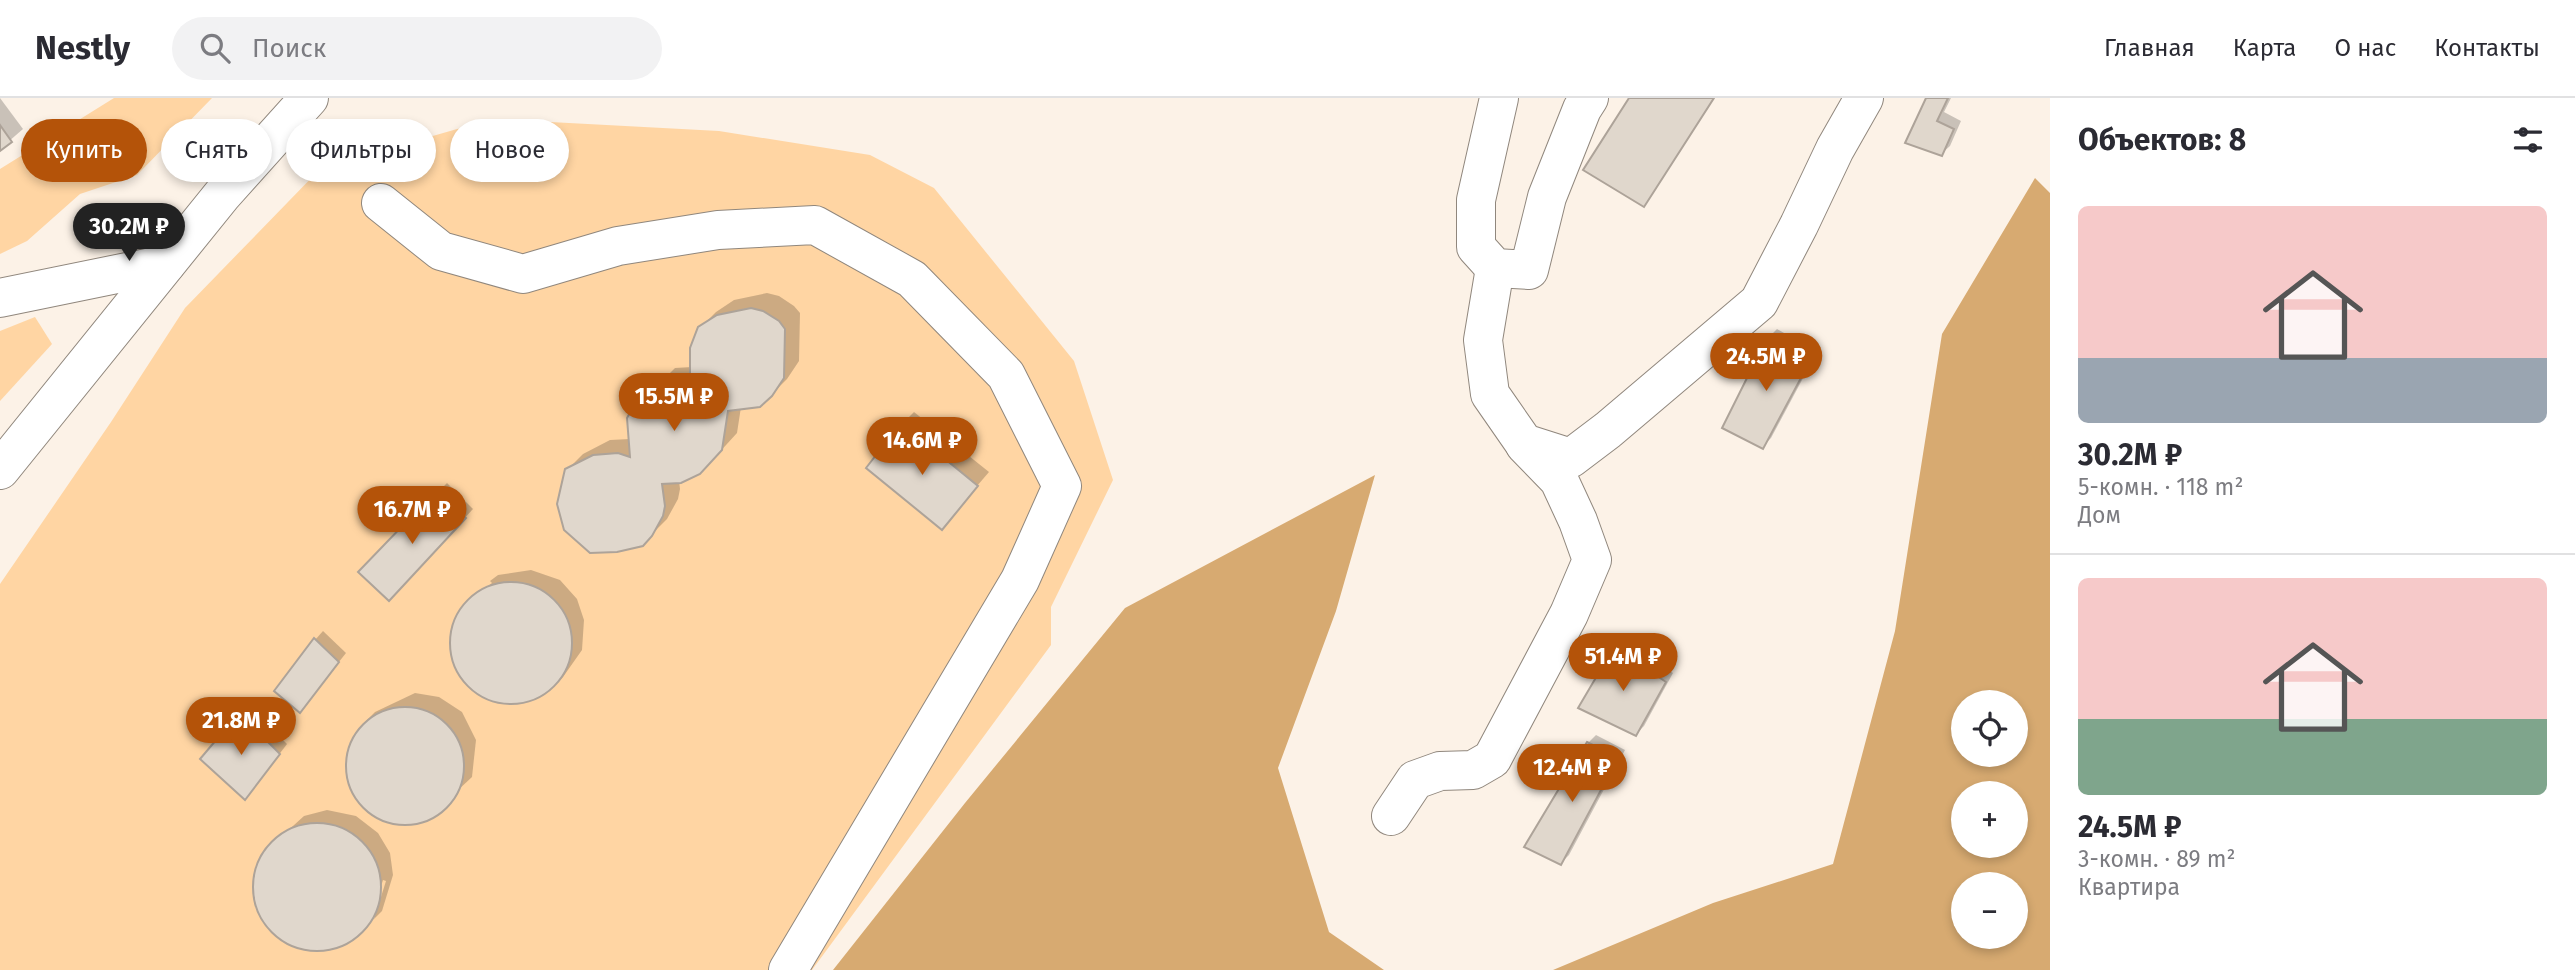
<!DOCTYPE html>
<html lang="ru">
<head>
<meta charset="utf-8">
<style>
  body { margin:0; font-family:"Fira Sans",sans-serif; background:#f2f2f3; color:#2b2b33; height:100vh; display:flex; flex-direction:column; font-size:26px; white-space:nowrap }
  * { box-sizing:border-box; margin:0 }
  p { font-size:23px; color:#7c7c81 }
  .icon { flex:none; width:38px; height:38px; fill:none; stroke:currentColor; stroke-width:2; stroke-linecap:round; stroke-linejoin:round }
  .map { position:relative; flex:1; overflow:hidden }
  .details { display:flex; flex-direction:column; background:#fff; width:525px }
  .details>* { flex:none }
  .guide { position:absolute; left:21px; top:21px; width:665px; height:63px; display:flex; gap:14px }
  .fabs { position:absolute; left:1951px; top:592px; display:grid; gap:14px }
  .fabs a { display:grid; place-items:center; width:77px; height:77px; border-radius:50%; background:#fff; box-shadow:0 4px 10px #0003; font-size:35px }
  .price { position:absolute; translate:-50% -60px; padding:0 16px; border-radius:24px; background:#b45309; color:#fff; font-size:23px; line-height:46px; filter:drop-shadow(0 2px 4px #0008) }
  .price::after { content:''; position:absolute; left:50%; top:42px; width:21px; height:16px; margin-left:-10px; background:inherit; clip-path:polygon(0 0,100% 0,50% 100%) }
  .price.active { background:#222; color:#fff }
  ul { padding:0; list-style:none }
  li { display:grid; align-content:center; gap:14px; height:371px; padding:0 28px }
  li+li { border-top:2px solid #e1e1e2 }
  li span { display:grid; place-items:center; height:217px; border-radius:10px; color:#555 }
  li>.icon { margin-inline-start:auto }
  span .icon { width:126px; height:126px; fill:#fffc; stroke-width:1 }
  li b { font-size:30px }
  h2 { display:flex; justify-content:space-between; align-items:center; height:84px; padding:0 28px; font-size:30px }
  .pill { padding:0 24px; border-radius:32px; background:#fff; box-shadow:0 4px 10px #0003; font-size:24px; line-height:63px }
  .pill.active { background:#b45309; color:#fff }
  header { display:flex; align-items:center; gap:42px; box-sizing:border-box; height:98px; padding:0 35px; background:#fff; border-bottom:2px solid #e1e1e2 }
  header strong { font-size:33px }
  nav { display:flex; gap:38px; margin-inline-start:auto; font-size:24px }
  .search { width:490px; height:63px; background:#f2f2f3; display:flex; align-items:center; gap:18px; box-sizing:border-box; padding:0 24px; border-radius:38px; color:#7c7c81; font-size:26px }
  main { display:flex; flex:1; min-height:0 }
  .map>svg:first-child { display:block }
  .green { fill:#ffd5a3 }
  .forest { fill:#d7aa71; fill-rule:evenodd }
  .shadow { fill:#0003 }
  .building { fill:#e0d7cc; stroke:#ada399; stroke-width:2 }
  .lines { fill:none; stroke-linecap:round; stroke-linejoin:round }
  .minor-casing { stroke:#90877d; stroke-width:40 }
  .minor { stroke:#fff; stroke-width:38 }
</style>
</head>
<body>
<header>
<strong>Nestly</strong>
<div class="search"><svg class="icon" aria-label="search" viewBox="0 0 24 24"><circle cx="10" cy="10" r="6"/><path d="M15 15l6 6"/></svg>Поиск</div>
<nav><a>Главная</a><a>Карта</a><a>О нас</a><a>Контакты</a></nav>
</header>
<main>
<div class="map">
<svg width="2050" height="872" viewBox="0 0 2050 872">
  <rect width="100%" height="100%" fill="#fcf2e7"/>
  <g class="green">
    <path d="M114,0H212L137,77L80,96L27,143L0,156V71Z"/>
    <path d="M492,21L719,33L870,57L934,90L1074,263L1113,382L1051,509V547L812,872H0V486L111,324L185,210L321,70Z"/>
    <path d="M35,219L52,246L0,303V233Z"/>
  </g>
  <g class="forest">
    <path d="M2035,80L2050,95V872H1553L1713,805L1833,766L1895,533L1942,236ZM1964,604H2016V656H1964ZM1964,695H2016V747H1964ZM1964,786H2016V838H1964Z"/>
    <path d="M1375,377L1336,513L1278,670L1329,834L1384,872H833L965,705L1125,510Z"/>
  </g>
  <g class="shadow">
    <path d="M0,0L23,31L0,51Z"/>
    <path d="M1928,0H1951L1944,14L1961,23L1950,48L1941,56Z"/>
    <path d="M767,195L779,198L794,208L800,215L799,263L787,281L771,297L741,309L737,335L716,358L679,383L680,391L678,401L667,421L642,446L567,372L583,356L610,342L630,341L633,312L675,270L692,269L700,230L716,214L734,202Z"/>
    <path d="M1777,231L1817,254L1771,340L1762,349L1769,239Z"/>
    <path d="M914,314L989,374L941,430L902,326Z"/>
    <path d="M447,385L473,411L397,493L360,474Z"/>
    <path d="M531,472L560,482L577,501L584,522L582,552L563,579L550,592L534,601L509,605L484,599L462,581L451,554L453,529L465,506L492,485L490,483L498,477Z"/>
    <path d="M323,533L346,555L300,613L315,542Z"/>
    <path d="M1624,542L1673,575L1644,628L1636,636L1615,550Z"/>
    <path d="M415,595L439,599L462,614L476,642L472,679L425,723L403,727L377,720L358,704L348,686L346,662L362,627L375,614Z"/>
    <path d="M249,608L287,646L253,691L202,660Z"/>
    <path d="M1596,637L1625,652L1569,757L1561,765L1588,645Z"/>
    <path d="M327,712L356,718L378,735L390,755L393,777L382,813L374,821L386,783L383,782L369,826L342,848L312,853L285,845L264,825L253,796L262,756L304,718Z"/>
  </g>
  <g class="building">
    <path d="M1629,0H1714L1644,109L1583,72Z"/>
    <path d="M1926,0H1948L1937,23L1954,31L1942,58L1905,45Z"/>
    <path d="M0,27L12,44L0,53Z"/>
    <path d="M751,210L763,213L779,223L785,231L784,280L772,298L760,309L728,313L722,352L700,376L681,385L662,386L665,408L663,418L652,438L643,448L617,454L590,455L564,432L557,406L565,371L593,357L618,355L630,359L627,320L632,311L658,285L677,283L690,285V250L698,229L717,217Z"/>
    <path d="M1768,238L1810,263L1763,351L1722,330Z"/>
    <path d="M901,325L978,388L942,432L866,370Z"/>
    <path d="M437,392L466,420L389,503L358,474Z"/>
    <circle cx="511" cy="545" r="61"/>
    <path d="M314,540L339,564L300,615L274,593Z"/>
    <path d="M1614,549L1666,584L1636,638L1578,610Z"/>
    <circle cx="405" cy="668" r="59"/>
    <path d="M239,615L280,656L245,702L200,661Z"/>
    <path d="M1587,644L1618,660L1561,767L1524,749Z"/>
    <circle cx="317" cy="789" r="64"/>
  </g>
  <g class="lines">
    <g class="minor-casing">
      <g id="minor">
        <path d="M1499,0L1476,102V149L1495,170L1529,172L1547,99L1582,11L1589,0"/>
        <path d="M381,105L441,153L523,176L618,148L718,132L815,127L912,181L1006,277L1062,388L1020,482L788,872"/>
        <path d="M1495,170L1483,242L1490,296L1524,345L1571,360L1608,332L1759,204L1799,127L1835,51L1864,0"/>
        <path d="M0,200L166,166"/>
        <path d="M0,372L222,97L309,0"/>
        <path d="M1391,718L1415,682L1440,673L1473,672L1492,661L1569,516L1592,462L1578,423L1559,382L1525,347"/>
      </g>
    </g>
    <use href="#minor" class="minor"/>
  </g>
</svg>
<div class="fabs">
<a><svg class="icon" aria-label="locate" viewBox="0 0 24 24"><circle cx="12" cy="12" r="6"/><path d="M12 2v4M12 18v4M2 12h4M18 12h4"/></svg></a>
<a>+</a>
<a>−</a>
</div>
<b class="price active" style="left:129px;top:165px">30.2M ₽</b>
<b class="price" style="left:1766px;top:295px">24.5M ₽</b>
<b class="price" style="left:674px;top:335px">15.5M ₽</b>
<b class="price" style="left:922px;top:379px">14.6M ₽</b>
<b class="price" style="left:412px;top:448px">16.7M ₽</b>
<b class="price" style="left:1623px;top:595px">51.4M ₽</b>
<b class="price" style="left:241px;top:659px">21.8M ₽</b>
<b class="price" style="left:1572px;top:706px">12.4M ₽</b>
<div class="guide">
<a class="pill active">Купить</a>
<a class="pill">Снять</a>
<a class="pill">Фильтры</a>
<a class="pill">Новое</a>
</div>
</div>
<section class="details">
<h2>Объектов: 8<svg class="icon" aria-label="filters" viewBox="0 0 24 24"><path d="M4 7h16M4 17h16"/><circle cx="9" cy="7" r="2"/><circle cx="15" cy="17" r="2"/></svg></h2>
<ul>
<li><span style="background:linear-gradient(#f6c9c9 70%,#9aa5b1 0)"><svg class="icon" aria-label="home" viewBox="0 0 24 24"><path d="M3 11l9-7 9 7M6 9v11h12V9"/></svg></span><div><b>30.2M ₽</b><p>5-комн. · 118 m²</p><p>Дом</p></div></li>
<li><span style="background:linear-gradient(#f6c9c9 65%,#7fa58c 0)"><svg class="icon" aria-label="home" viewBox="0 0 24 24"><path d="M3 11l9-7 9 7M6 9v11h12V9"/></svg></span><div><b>24.5M ₽</b><p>3-комн. · 89 m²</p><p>Квартира</p></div></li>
</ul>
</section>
</main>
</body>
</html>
